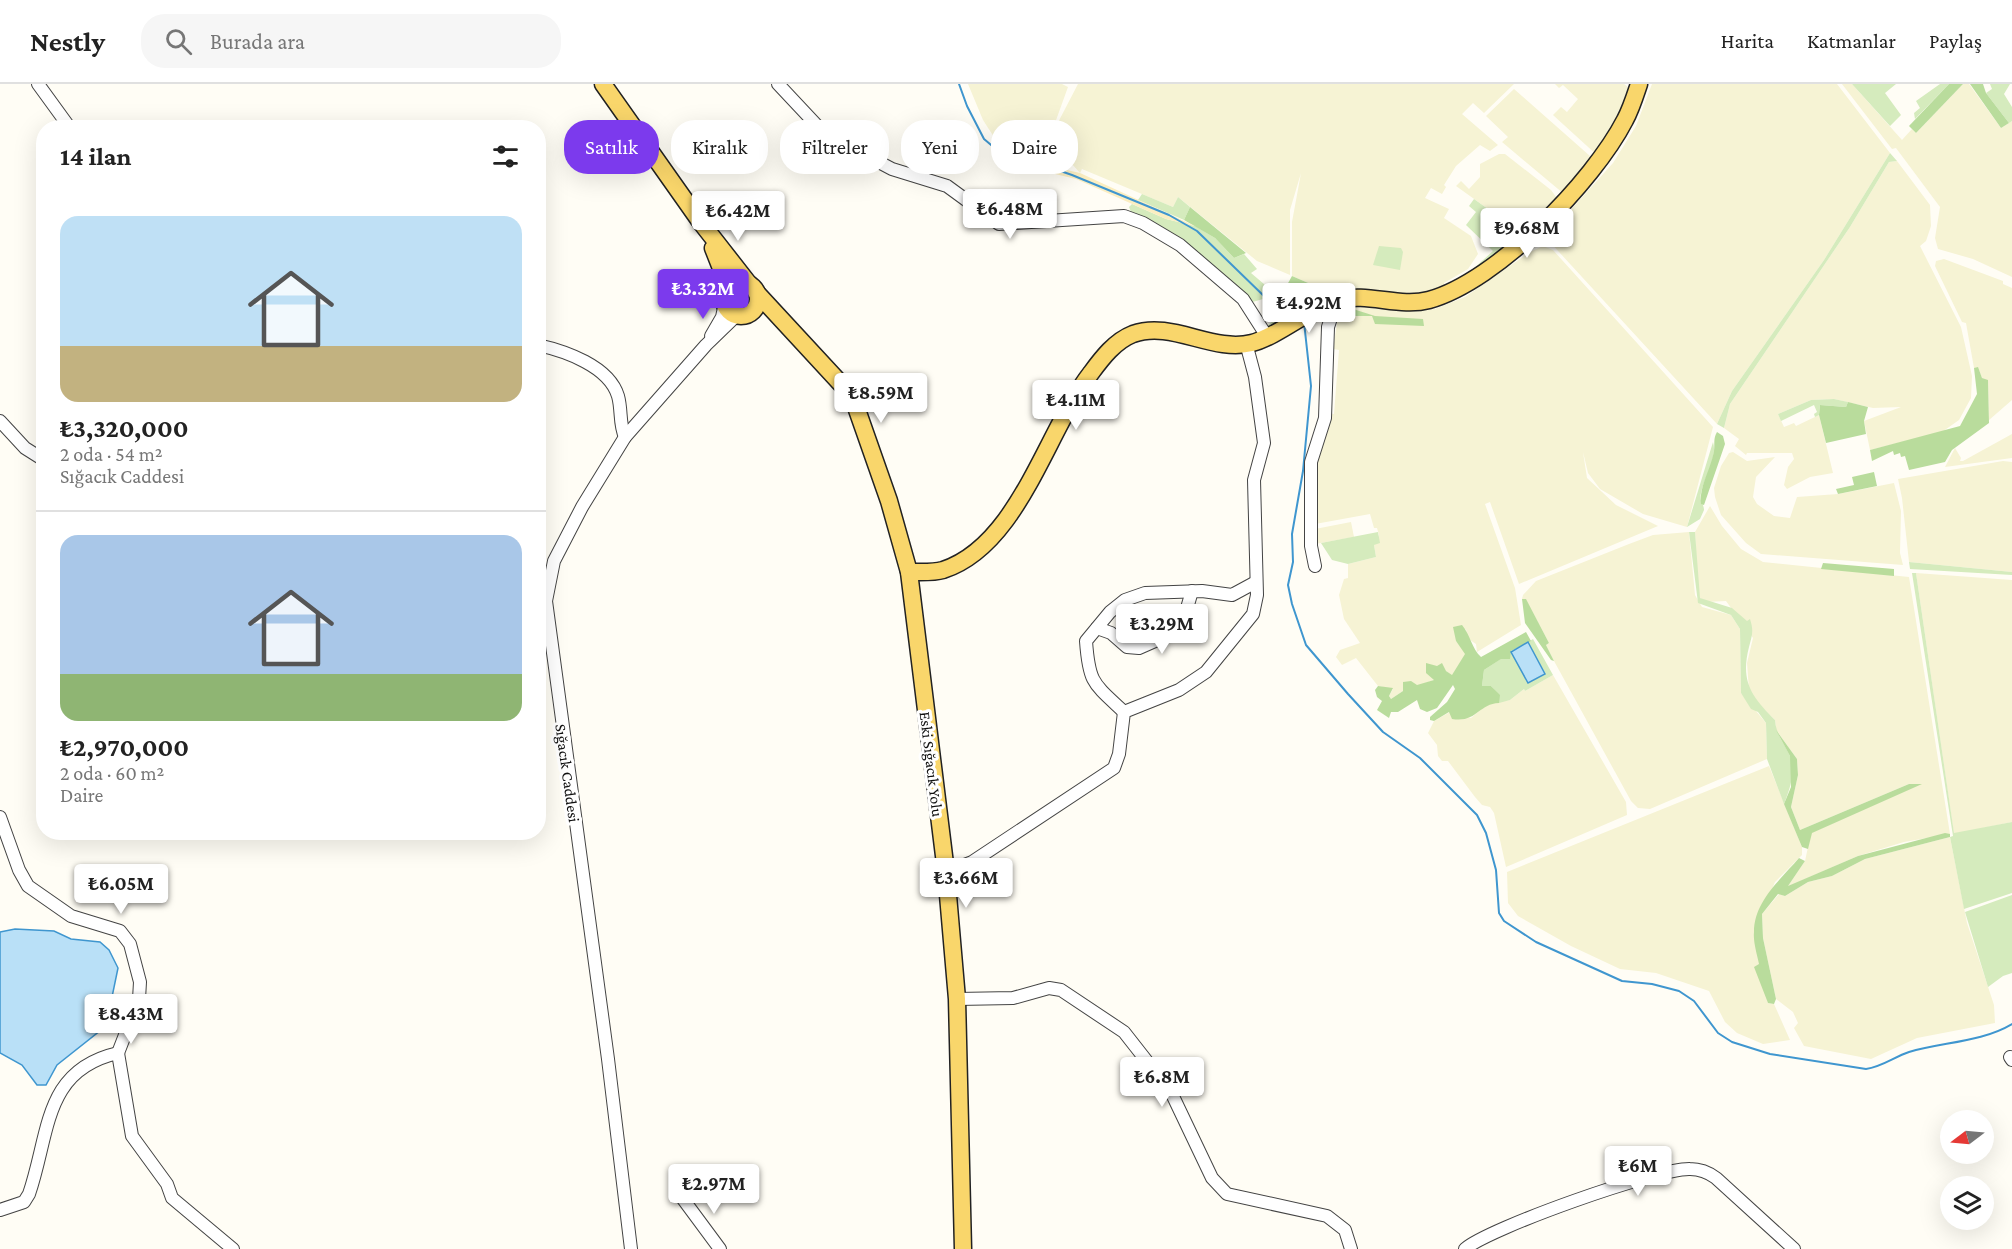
<!DOCTYPE html>
<html lang="tr">
<head>
<meta charset="utf-8">
<style>
  body { margin:0; font-family:"Crimson Pro",serif; background:#f6f6f6; color:#222; height:100vh; display:flex; flex-direction:column; font-size:22px; white-space:nowrap }
  * { box-sizing:border-box; margin:0 }
  p { font-size:20px; color:#767676 }
  .icon { flex:none; width:33px; height:33px; fill:none; stroke:currentColor; stroke-width:2; stroke-linecap:round; stroke-linejoin:round }
  .map { position:relative; flex:1; overflow:hidden }
  .side { position:absolute; left:36px; top:36px; width:510px; height:720px; display:flex; flex-direction:column; background:#fff; border-radius:24px; box-shadow:0 6px 24px #0002 }
  .side>* { flex:none }
  .guide { position:absolute; left:564px; top:36px; width:570px; height:54px; display:flex; gap:12px }
  .needle { width:39px; rotate:254deg }
  .controls { position:absolute; left:1940px; top:1026px; display:grid; gap:12px }
  .controls a { display:grid; place-items:center; width:54px; height:54px; border-radius:50%; background:#fff; box-shadow:0 6px 24px #0002; font-size:30px }
  .price { position:absolute; translate:-50% -51px; padding:0 14px; border-radius:6px; background:#fff; color:#222; font-size:20px; line-height:39px; filter:drop-shadow(0 2px 3px #0008) }
  .price::after { content:''; position:absolute; left:50%; top:36px; width:18px; height:14px; margin-left:-9px; background:inherit; clip-path:polygon(0 0,100% 0,50% 100%) }
  .price.selected { background:#7c3aed; color:#fff }
  ul { padding:0; list-style:none }
  li { display:grid; align-content:center; gap:12px; height:318px; padding:0 24px }
  li+li { border-top:2px solid #e0e0e0 }
  li span { display:grid; place-items:center; height:186px; border-radius:18px; color:#555 }
  li>.icon { margin-inline-start:auto }
  span .icon { width:108px; height:108px; fill:#fffc; stroke-width:1 }
  li b { font-size:26px }
  h2 { display:flex; justify-content:space-between; align-items:center; height:72px; padding:0 24px; font-size:26px }
  .chip { padding:0 21px; border-radius:24px; background:#fff; box-shadow:0 6px 24px #0002; font-size:21px; line-height:54px }
  .chip.selected { background:#7c3aed; color:#fff }
  header { display:flex; align-items:center; gap:36px; box-sizing:border-box; height:84px; padding:0 30px; background:#fff; border-bottom:2px solid #e0e0e0 }
  header strong { font-size:28px }
  nav { display:flex; gap:33px; margin-inline-start:auto; font-size:21px }
  .search { width:420px; height:54px; background:#f6f6f6; display:flex; align-items:center; gap:15px; box-sizing:border-box; padding:0 21px; border-radius:24px; color:#767676; font-size:22px }
  .map>svg:first-child { display:block }
  .farmland { fill:#f6f3d4 }
  .green { fill:#d5ebbd }
  .forest { fill:#b9dc9c }
  .sand { fill:#fbeec1 }
  .water { fill:#b9e0f7; stroke:#3f96cf; stroke-width:1.5 }
  .lines { fill:none; stroke-linecap:round; stroke-linejoin:round }
  .stream { stroke:#3f96cf; stroke-width:2 }
  .minor-casing { stroke:#444; stroke-width:14 }
  .major-casing { stroke:#222; stroke-width:19 }
  .minor { stroke:#fff; stroke-width:12 }
  .major { stroke:#f9d66b; stroke-width:16 }
  .labels { text-anchor:middle; stroke-width:6; stroke-linejoin:round; paint-order:stroke }
  .street-label { font-size:16px; fill:#111; stroke:#fff }
</style>
</head>
<body>
<header>
<strong>Nestly</strong>
<div class="search"><svg class="icon" aria-label="search" viewBox="0 0 24 24"><circle cx="10" cy="10" r="6"/><path d="M15 15l6 6"/></svg>Burada ara</div>
<nav><a>Harita</a><a>Katmanlar</a><a>Paylaş</a></nav>
</header>
<div class="map">
<svg width="2012" height="1165" viewBox="0 0 2012 1165">
  <rect width="100%" height="100%" fill="#fffdf5"/>
  <g class="farmland">
    <path d="M968,0H1062L1068,3L1055,39L1045,55V59L1064,80L994,53L983,36Z"/>
    <path d="M1078,0H1514L1484,29L1473,19L1462,30L1498,61L1490,67L1480,61L1456,82L1444,101L1446,103L1442,110L1431,104L1425,114L1449,125L1444,134L1471,152L1478,170L1468,185L1444,199L1446,205L1404,214L1346,205L1334,200L1329,208L1292,192V138L1301,89L1290,126V191L1257,177L1178,113L1173,123L1082,85L1080,89L1055,61L1052,50Z"/>
    <path d="M1555,0H1624L1633,7L1598,72L1553,31L1561,23L1567,28L1578,15L1563,1L1559,4Z"/>
    <path d="M1652,0H1837L1890,69L1824,176L1732,307L1717,340L1548,156V151L1613,79L1636,42Z"/>
    <path d="M1842,0H1852L1902,56L1912,45L1916,49L1963,0H1969L2001,44L2012,37V193L1973,175L1938,165L1935,154L1940,123L1896,64L1892,65Z"/>
    <path d="M1514,5L1590,72L1593,78L1564,110L1502,58L1508,53L1486,32Z"/>
    <path d="M1499,70H1505L1551,106L1559,117L1523,150L1456,102L1461,97L1469,105L1480,93V80Z"/>
    <path d="M1897,77L1930,121L1931,142L1926,157L1920,162L1961,243L1972,292L1971,314L1959,336L1942,348L1870,366L1864,337L1901,323L1873,324L1834,315L1811,316L1778,330L1784,343L1794,339L1796,342L1819,331L1833,389L1810,393L1787,405L1784,401L1788,383L1794,375L1792,369H1747L1746,371L1735,362L1739,355L1724,344L1730,320L1850,143L1889,78Z"/>
    <path d="M1543,162L1553,166L1713,343L1687,443L1643,430L1600,405L1588,389L1583,368L1587,394L1616,421L1658,442L1519,500L1490,418L1485,420L1515,504L1521,541L1477,568L1476,560L1467,554L1466,545L1456,557L1466,569L1452,592L1446,587L1434,596L1403,607L1391,615L1389,612L1393,605L1378,602L1356,574L1342,581L1336,573L1340,566L1360,559L1344,535L1339,511L1344,495L1348,494V480L1376,473L1374,461L1379,451L1377,444H1374L1370,430L1315,440V388L1328,329L1334,330L1339,266L1333,265L1339,227L1354,216L1425,226L1435,225L1465,213L1530,168Z"/>
    <path d="M1944,175L2003,197V200L2012,204V316L1989,336L1988,297L1982,294L1978,284H1974L1966,239L1962,238L1935,182L1936,177Z"/>
    <path d="M2012,350V374L1945,383L1955,364L1961,374L1960,377H1963Z"/>
    <path d="M1733,368L1747,377L1775,373L1756,393L1753,413L1757,420L1774,432L1790,434L1797,413L1838,410L1894,399L1901,427L1900,469L1903,481L1761,470L1746,459L1721,431L1715,413L1714,404L1721,382L1729,369Z"/>
    <path d="M2003,377L2012,378V488L1909,478L1902,414L1898,395Z"/>
    <path d="M1710,422L1722,442L1741,465L1763,478L1909,493L1950,750L1904,758L1858,772L1787,803L1805,777L1811,749L1920,700H1909L1800,746L1791,723L1798,691L1797,675L1776,646L1775,636L1758,620L1749,606L1747,579L1753,554L1726,517L1706,518L1700,514L1698,508L1695,448Z"/>
    <path d="M1351,438L1354,453L1315,460V445Z"/>
    <path d="M1689,448L1695,511L1702,523L1731,531L1740,545L1741,609L1766,639L1767,675L1650,725L1638,724L1631,717L1554,577L1546,561L1549,559L1526,516L1522,515L1523,511L1536,497L1629,460L1653,451Z"/>
    <path d="M1916,489L2012,496V738L1954,750Z"/>
    <path d="M1553,591L1626,718L1627,731L1506,783L1494,729L1490,723L1482,721L1475,713L1448,677H1442L1438,672L1437,661L1428,649L1434,637L1450,628L1471,634L1488,619L1510,616L1524,605L1525,607Z"/>
    <path d="M1769,682L1802,763V771L1775,798L1754,849L1768,919L1774,920L1790,956L1763,960L1737,949L1725,938L1709,907L1656,889L1620,885L1571,862L1518,832L1508,819L1507,788Z"/>
    <path d="M1950,753L1967,839L1994,921L1995,939L1917,954L1871,975L1804,962L1794,944L1798,939L1793,928L1776,915L1763,854L1762,830L1779,810L1785,812L1808,798L1832,792L1865,775Z"/>
  </g>
  <g class="green">
    <path d="M1852,0H1896L1885,9L1901,31L1890,42Z"/>
    <path d="M1940,0H1949L1915,35L1914,29L1920,24L1916,17Z"/>
    <path d="M1990,0H2010L2004,10L2012,23V37L2009,39L1986,9L1992,5Z"/>
    <path d="M1890,69L1897,77L1889,78L1850,143L1730,320L1724,344L1717,340L1732,307L1824,176Z"/>
    <path d="M1142,110L1173,123L1178,113L1190,123L1184,136L1138,116Z"/>
    <path d="M1474,115L1523,150L1472,186L1493,167L1466,141L1476,128L1469,122Z"/>
    <path d="M1132,120L1166,135L1195,142L1215,154L1234,174L1244,170L1257,185L1251,189L1271,206L1281,201L1297,215L1323,220L1279,244L1267,242L1279,232L1269,228L1263,215L1249,219L1176,153L1131,128L1129,123Z"/>
    <path d="M1379,162L1401,164L1403,168L1400,186L1373,181Z"/>
    <path d="M1834,315L1848,318L1846,323L1820,321L1819,331L1815,333L1814,330L1817,328L1814,321L1781,337L1778,330L1811,316Z"/>
    <path d="M1713,358C1718,375 1704,393 1701,409C1699,418 1704,419 1704,426L1700,435L1687,443Z"/>
    <path d="M1378,448L1380,459L1374,461L1376,473L1348,480L1332,476L1321,459Z"/>
    <path d="M1689,448H1695L1700,514L1732,524L1747,537L1750,535C1754,547 1752,552 1749,563C1740,598 1752,613 1775,636C1776,651 1784,658 1790,672C1796,687 1790,705 1784,720L1767,675L1766,639L1758,628L1751,625L1741,609L1740,545L1731,531L1698,519Z"/>
    <path d="M1909,478L2012,488V491L1910,485Z"/>
    <path d="M1912,489H1916L1954,749L2012,738V809L1964,825L1950,753L1953,752Z"/>
    <path d="M1533,555L1553,591L1525,607L1524,605L1510,616L1499,619V611L1491,602H1482L1484,586L1511,568L1528,599L1545,589L1528,558Z"/>
    <path d="M2012,811V889L2003,892L1988,903L1965,828Z"/>
  </g>
  <g class="forest">
    <path d="M1949,0H1963L1916,49L1909,42Z"/>
    <path d="M1970,0H1983L1986,9L2009,39L2001,44Z"/>
    <path d="M1190,123L1246,169L1234,174L1215,154L1184,136Z"/>
    <path d="M1292,192L1329,208L1333,200L1342,204L1330,216L1296,207L1287,201Z"/>
    <path d="M1354,216L1353,225L1375,232L1423,235L1424,242L1375,240L1372,232H1340L1341,222Z"/>
    <path d="M1978,283L1982,294L1988,296L1989,339L1952,366L1945,378L1909,386L1905,372L1901,373L1900,369L1894,371L1893,367L1872,377L1870,366L1960,342L1977,310L1974,284Z"/>
    <path d="M1848,318L1868,323L1864,337L1866,350L1826,359L1819,331L1820,321L1846,323Z"/>
    <path d="M1717,348L1723,352L1725,360L1704,421L1701,420C1699,402 1711,385 1714,367C1715,359 1713,355 1717,348Z"/>
    <path d="M1874,388L1877,402L1838,410L1836,405L1854,401L1852,393Z"/>
    <path d="M1823,479L1894,485V492L1821,485Z"/>
    <path d="M1522,515H1526L1549,559L1546,561L1554,577L1551,576L1525,539Z"/>
    <path d="M1462,541C1470,550 1472,565 1481,573L1526,548L1531,557L1511,567L1510,575H1501L1484,586L1482,602H1491L1500,611L1499,619C1478,620 1477,639 1452,635L1449,628L1434,637L1430,636V633L1447,618L1455,605L1453,601L1437,624L1427,628L1420,625L1417,616L1398,628H1391L1389,634L1377,626L1382,617L1377,613L1375,606L1378,602L1393,604L1389,612L1391,615L1403,607V598L1411,597L1417,601L1434,596L1426,589V579L1437,582L1442,579L1446,587L1452,591L1465,570L1456,557L1453,543Z"/>
    <path d="M1776,646L1797,675L1798,691L1791,723L1800,746L1909,700H1922L1812,749L1808,765L1802,763L1784,720L1791,703L1790,672Z"/>
    <path d="M1945,749L1950,750V753L1865,775L1832,792L1808,798L1785,812L1778,810L1762,830L1763,854L1776,915L1774,920L1768,919L1754,883L1759,880C1757,870 1753,858 1754,848C1754,817 1781,795 1799,774L1805,777L1788,802L1858,772Z"/>
  </g>
  <path class="sand" d="M1032,78L1080,89L1195,142L1166,135L1076,95L1030,84Z"/>
  <g class="water">
    <path d="M1528,558L1545,590L1528,599L1511,568Z"/>
    <path d="M15,845L54,847L71,855L100,858L109,866L118,884L106,942L57,981L46,1001H37L22,981L0,969V848Z"/>
  </g>
  <g class="lines">
    <g class="stream">
      <path d="M959,0L967,22L984,55L1003,71L1026,75L1072,91L1169,131L1197,147L1267,215L1292,219L1298,228"/>
      <path d="M1304,238L1311,302L1303,387L1292,450L1293,478L1288,501L1292,520L1306,561L1348,610L1383,648L1420,674L1477,731L1486,749L1496,786L1499,829L1504,837L1536,858L1622,897L1652,900L1679,907L1694,917L1718,949L1732,958L1770,970L1866,985C1882,983 1894,973 1909,968C1943,958 1982,958 2012,940"/>
    </g>
    <g class="minor-casing">
      <g id="minor">
        <path d="M38,0L70,44"/>
        <path d="M778,0L824,49L892,85L947,102L999,140L1124,132L1143,139L1180,161L1243,215L1266,251"/>
        <path d="M711,252L722,233L725,219"/>
        <path d="M538,261C565,267 609,282 618,312C622,326 619,340 625,353"/>
        <path d="M0,337L25,364L44,376"/>
        <path d="M1315,482L1311,462V378L1325,334L1328,243L1337,216"/>
        <path d="M1097,544L1111,549L1127,563L1139,564L1164,553L1177,542L1185,531L1192,507"/>
        <path d="M1124,628C1093,599 1089,599 1086,557L1110,528L1125,516L1145,509L1202,507L1232,511L1256,498"/>
        <path d="M0,733L19,786L28,802L71,832L120,847L130,860L140,898L139,915L118,969"/>
        <path d="M946,788L972,778L1114,684L1119,670L1124,628L1179,606L1206,588L1253,530L1257,511L1254,396L1264,359L1255,293L1246,259"/>
        <path d="M957,915L1013,914L1049,904L1061,906L1124,948L1171,1008L1212,1094L1227,1110L1327,1132L1345,1146L1351,1165"/>
        <path d="M2010,973L2012,976"/>
        <path d="M683,1115L720,1165"/>
        <path d="M0,1126L24,1118L29,1110C50,1049 43,986 118,969L132,1052L167,1100L172,1114L233,1165"/>
        <path d="M631,1165L608,975L546,517L554,477L582,423L625,353L706,261L737,231"/>
        <path d="M1465,1165C1489,1144 1658,1084 1690,1085C1700,1085 1708,1088 1716,1094L1794,1165"/>
      </g>
    </g>
    <g class="major-casing">
      <g id="major">
        <path d="M603,0L699,136L749,200"/>
        <path d="M713,164L724,192L725,208"/>
        <circle cx="741" cy="215" r="17"/>
        <path d="M756,208L842,301L855,320L889,417L909,488L946,788L957,915L963,1165"/>
        <path d="M909,488C920,488 933,489 943,486C1019,461 1046,347 1091,289C1102,274 1115,257 1133,250C1172,236 1212,269 1252,259C1279,252 1313,222 1338,216C1368,208 1399,224 1429,216C1497,197 1593,98 1625,36C1631,25 1635,12 1639,0"/>
      </g>
    </g>
    <use href="#minor" class="minor"/>
    <use href="#major" class="major"/>
  </g>
  <g class="labels">
    <g class="street-label">
      <text transform="translate(932 680) rotate(83)" y="6">Eski Sığacık Yolu</text>
      <text transform="translate(568 689) rotate(82)" y="6">Sığacık Caddesi</text>
    </g>
  </g>
</svg>
<div class="controls">
<a><svg class="needle" viewBox="-14 -14 28 28"><path d="M0-13l5 13h-10z" fill="#e53935"/><path d="M0 13l5-13h-10z" fill="#767676"/></svg></a>
<a><svg class="icon" aria-label="layers" viewBox="0 0 24 24"><path d="M12 4l9 5-9 5-9-5zM3 14l9 5 9-5"/></svg></a>
</div>
<b class="price" style="left:1010px;top:156px">₺6.48M</b>
<b class="price" style="left:738px;top:158px">₺6.42M</b>
<b class="price" style="left:1527px;top:175px">₺9.68M</b>
<b class="price selected" style="left:703px;top:236px">₺3.32M</b>
<b class="price" style="left:1309px;top:250px">₺4.92M</b>
<b class="price" style="left:881px;top:340px">₺8.59M</b>
<b class="price" style="left:1076px;top:347px">₺4.11M</b>
<b class="price" style="left:1162px;top:571px">₺3.29M</b>
<b class="price" style="left:966px;top:825px">₺3.66M</b>
<b class="price" style="left:121px;top:831px">₺6.05M</b>
<b class="price" style="left:131px;top:961px">₺8.43M</b>
<b class="price" style="left:1162px;top:1024px">₺6.8M</b>
<b class="price" style="left:1638px;top:1113px">₺6M</b>
<b class="price" style="left:714px;top:1131px">₺2.97M</b>
<div class="guide">
<a class="chip selected">Satılık</a>
<a class="chip">Kiralık</a>
<a class="chip">Filtreler</a>
<a class="chip">Yeni</a>
<a class="chip">Daire</a>
</div>
<section class="side">
<h2>14 ilan<svg class="icon" aria-label="filters" viewBox="0 0 24 24"><path d="M4 7h16M4 17h16"/><circle cx="9" cy="7" r="2"/><circle cx="15" cy="17" r="2"/></svg></h2>
<ul>
<li><span style="background:linear-gradient(#bfe0f5 70%,#c2b280 0)"><svg class="icon" aria-label="home" viewBox="0 0 24 24"><path d="M3 11l9-7 9 7M6 9v11h12V9"/></svg></span><div><b>₺3,320,000</b><p>2 oda · 54 m²</p><p>Sığacık Caddesi</p></div></li>
<li><span style="background:linear-gradient(#a9c7e8 75%,#8fb573 0)"><svg class="icon" aria-label="home" viewBox="0 0 24 24"><path d="M3 11l9-7 9 7M6 9v11h12V9"/></svg></span><div><b>₺2,970,000</b><p>2 oda · 60 m²</p><p>Daire</p></div></li>
</ul>
</section>
</div>
</body>
</html>
